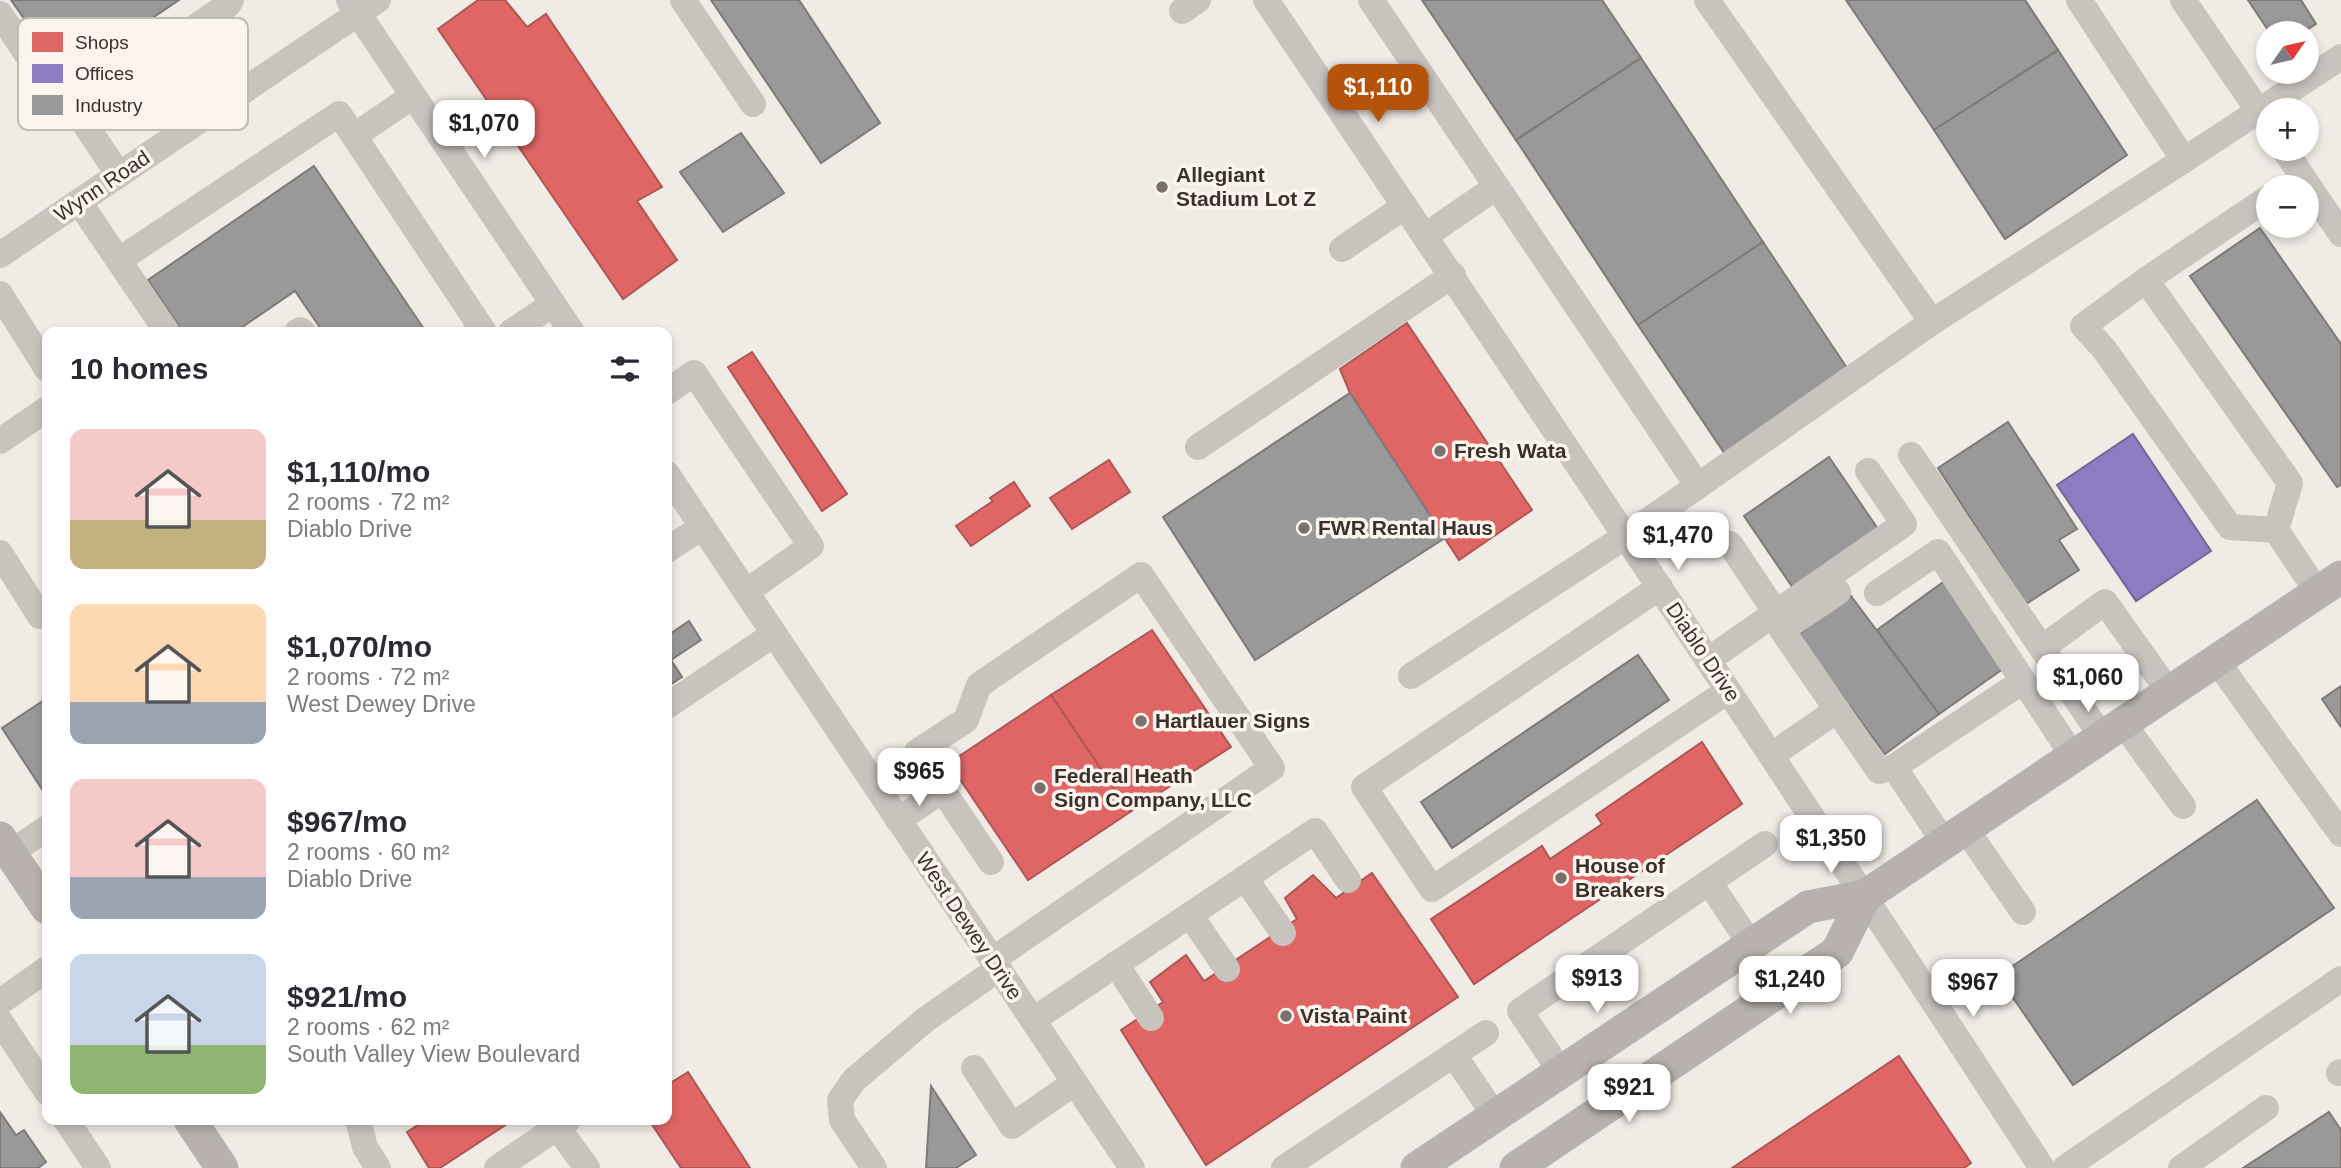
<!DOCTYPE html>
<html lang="en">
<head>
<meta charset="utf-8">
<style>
  body { margin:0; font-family:Helvetica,sans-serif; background:#f7f7f7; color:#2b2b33; height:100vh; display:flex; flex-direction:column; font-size:26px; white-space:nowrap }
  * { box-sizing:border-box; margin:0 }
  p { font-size:23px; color:#7c7c81 }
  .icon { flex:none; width:38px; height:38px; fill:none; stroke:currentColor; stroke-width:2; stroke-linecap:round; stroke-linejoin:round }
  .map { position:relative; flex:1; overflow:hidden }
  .drawer { position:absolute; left:42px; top:327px; width:630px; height:798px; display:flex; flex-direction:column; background:#fff; border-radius:14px; box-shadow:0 4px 10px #0003 }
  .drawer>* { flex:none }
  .needle { width:46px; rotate:56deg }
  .tools { position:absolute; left:2256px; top:21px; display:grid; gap:14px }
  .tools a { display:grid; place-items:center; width:63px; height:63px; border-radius:50%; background:#fff; box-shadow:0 4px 10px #0003; font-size:35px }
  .price { position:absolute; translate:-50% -60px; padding:0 16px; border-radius:14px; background:#fff; color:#222; font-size:23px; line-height:46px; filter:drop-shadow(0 2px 4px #0008) }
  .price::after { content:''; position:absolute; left:50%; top:42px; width:21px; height:16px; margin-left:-10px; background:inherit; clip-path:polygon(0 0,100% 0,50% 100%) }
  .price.current { background:#b45309; color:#fff }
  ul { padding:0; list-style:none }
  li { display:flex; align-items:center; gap:21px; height:175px; padding:0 28px }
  li span { display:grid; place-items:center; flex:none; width:196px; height:140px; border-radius:14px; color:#555 }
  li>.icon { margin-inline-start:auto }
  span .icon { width:84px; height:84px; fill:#fffc; stroke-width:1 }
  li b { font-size:30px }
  h2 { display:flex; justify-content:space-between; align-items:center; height:84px; padding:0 28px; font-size:30px }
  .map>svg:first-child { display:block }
  .shops { fill:#e06666; stroke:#ae5654; stroke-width:2 }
  .offices { fill:#8e7cc3; stroke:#756595; stroke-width:2 }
  .industry { fill:#999; stroke:#7d7a78; stroke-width:2 }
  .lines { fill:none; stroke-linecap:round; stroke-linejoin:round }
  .minor { stroke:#c9c3be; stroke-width:26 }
  .major { stroke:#b8b1ad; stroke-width:33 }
  .poi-dot { fill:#7a716c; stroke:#fbf5ee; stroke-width:2.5 }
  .labels { text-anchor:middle; stroke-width:7; stroke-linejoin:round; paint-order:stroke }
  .poi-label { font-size:21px; font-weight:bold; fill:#3b302b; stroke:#fbf5ee; text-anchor:start }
  .street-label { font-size:21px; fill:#3b302b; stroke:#fbf5ee }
  .key { fill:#fbf5ee; stroke:#c1bab4; stroke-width:2 }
  .key-label { font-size:19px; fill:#3b302b }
</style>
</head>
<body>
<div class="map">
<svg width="2341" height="1168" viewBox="0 0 2341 1168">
  <rect width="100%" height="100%" fill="#f0ebe5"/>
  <g class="shops">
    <path d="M478,0H505L527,27L546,14L662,187L637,201L677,260L623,299L438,29Z"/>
    <path d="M1407,323L1532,510L1459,560L1350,393L1340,369Z"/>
    <path d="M752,352L847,494L822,511L728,367Z"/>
    <path d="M1109,460L1130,492L1072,529L1050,498Z"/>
    <path d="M1014,482L1030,506L971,546L956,526L993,501L990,498Z"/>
    <path d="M1152,630L1231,747L1130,812L1051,695Z"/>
    <path d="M1051,695L1130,812L1028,880L949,763Z"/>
    <path d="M1702,742L1742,804L1474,984L1431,919L1542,846L1550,859L1602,824L1596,815Z"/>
    <path d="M1372,873L1458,997L1206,1165L1121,1030L1163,1002L1150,982L1186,955L1204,981L1297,919L1285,898L1313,875L1336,898Z"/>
    <path d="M1899,1056L1971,1163L1964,1168H1732Z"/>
    <path d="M688,1072L750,1168H681L649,1120H667V1085Z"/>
    <path d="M426,1120H513L440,1168H429L407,1132Z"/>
  </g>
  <path class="offices" d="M2133,434L2211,551L2136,601L2057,485Z"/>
  <g class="industry">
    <path d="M11,0H179L65,77Z"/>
    <path d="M711,0H799L880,123L821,163Z"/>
    <path d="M1422,0H1602L1641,58L1516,140Z"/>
    <path d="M1846,0H2025L2058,50L1934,130Z"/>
    <path d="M2248,0H2301L2316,24L2302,33H2270Z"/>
    <path d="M2058,50L2127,155L2005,239L1934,130Z"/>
    <path d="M1641,58L1763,242L1638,325L1516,140Z"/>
    <path d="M741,133L784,193L723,232L680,172Z"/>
    <path d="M314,166L426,332H323L295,291L235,332H183L148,280Z"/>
    <path d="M2260,228L2341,344V485L2337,487L2190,276Z"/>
    <path d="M1763,242L1849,371L1725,454L1638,325Z"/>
    <path d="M1350,393L1445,538L1255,660L1163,517Z"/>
    <path d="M2008,422L2077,529L2059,540L2079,570L2026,604L1938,468Z"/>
    <path d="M1829,457L1878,529L1793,588L1744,516Z"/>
    <path d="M1946,580L2007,666L1939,714L1877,630Z"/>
    <path d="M1851,596L1939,714L1885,754L1798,635Z"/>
    <path d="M689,621L701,640L671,660L682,677L667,687V636Z"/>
    <path d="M1638,655L1669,700L1452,848L1421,802Z"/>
    <path d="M2341,686V727L2322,699Z"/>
    <path d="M47,698V797L2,728Z"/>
    <path d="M2257,800L2334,908L2073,1085L1998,976Z"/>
    <path d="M931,1086L976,1155L956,1168H926Z"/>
    <path d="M0,1112L16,1135L24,1130L46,1162L38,1168H0Z"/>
    <path d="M2329,1112L2341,1130V1168H2243Z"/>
  </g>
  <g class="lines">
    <g class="minor">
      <path d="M349,0L572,332"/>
      <path d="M683,0L753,104"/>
      <path d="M1266,0C1527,388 1787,776 2042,1168"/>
      <path d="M1371,0L1698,486L1932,322"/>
      <path d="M1707,0L1932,322L2184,160"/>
      <path d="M2079,0L2184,160L2341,57"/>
      <path d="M2183,0L2268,125"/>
      <path d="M1182,11L1198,0"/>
      <path d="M0,14L66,113L228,5L231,0"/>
      <path d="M413,96L354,136L484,332"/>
      <path d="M74,108L119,175"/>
      <path d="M2284,149L2341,234"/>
      <path d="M2268,198L2146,280L2290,483L2276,530L2318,593"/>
      <path d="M79,202L167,332"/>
      <path d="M1425,236L1496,187"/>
      <path d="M1342,249L1405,206"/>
      <path d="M0,255L378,0"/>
      <path d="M119,260L339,114L354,136"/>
      <path d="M2146,280L2083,326L2104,349L2230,527L2276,530"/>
      <path d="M0,294L47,369"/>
      <path d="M297,332L301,330L303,332"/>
      <path d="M511,332L553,304"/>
      <path d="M667,392L694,373L811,546L746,592"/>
      <path d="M0,441L47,409"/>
      <path d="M1198,447L1453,275"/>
      <path d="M1911,455L2102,737"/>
      <path d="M667,474L1132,1168"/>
      <path d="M1730,544L1776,613"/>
      <path d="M667,550L702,527"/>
      <path d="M0,553L40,616L47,611"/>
      <path d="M1660,587L1364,787L1432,889L1728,691"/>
      <path d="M1838,592L1782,630L1879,771L1894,767"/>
      <path d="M1877,593L1938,552L2073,756"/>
      <path d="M2042,648L2105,602L2169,692"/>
      <path d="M1708,660L1904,524L1868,471"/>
      <path d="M2216,660L2341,834"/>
      <path d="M1411,676L1626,536L1698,486"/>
      <path d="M667,706L774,634"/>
      <path d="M2123,723L2183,806"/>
      <path d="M1772,755L1837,710"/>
      <path d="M898,820L943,790"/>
      <path d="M1965,828L2023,912"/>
      <path d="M1944,842L1894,767L2023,681"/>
      <path d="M10,853L47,828"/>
      <path d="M991,862L917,752L966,720L979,685L1141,575L1272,768L992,960"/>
      <path d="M1245,878L1283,933"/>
      <path d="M1709,882L1751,945"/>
      <path d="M1190,915L1227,969"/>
      <path d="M1116,964L1151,1018"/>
      <path d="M0,1002L47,969"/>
      <path d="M1033,1020L1315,831L1348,880"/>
      <path d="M0,1021L47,1092"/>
      <path d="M1454,1055L1495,1116"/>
      <path d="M974,1068L1012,1126L1074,1083"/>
      <path d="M1561,1072L1520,1011L1765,844"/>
      <path d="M2339,1073L2341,1072"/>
      <path d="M66,1120L98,1168"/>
      <path d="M358,1120L365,1147L378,1168"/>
      <path d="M557,1127L587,1168"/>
      <path d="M497,1168L568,1120"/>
      <path d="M874,1168L842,1120L840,1100L854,1080L925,1020L998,969"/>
      <path d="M1284,1168L1486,1033"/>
      <path d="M2065,1168L2341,979"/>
      <path d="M2181,1168L2266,1108"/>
    </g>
    <g class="major">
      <path d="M0,838L47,908"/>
      <path d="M190,1120L222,1168"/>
      <path d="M1417,1168L1808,907L1865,896L2341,577"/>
      <path d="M1516,1168L1837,952L1865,896"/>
    </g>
  </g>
  <g class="poi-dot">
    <circle cx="1162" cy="187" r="7"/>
    <circle cx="1440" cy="451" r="7"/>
    <circle cx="1304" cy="528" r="7"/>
    <circle cx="1141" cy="721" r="7"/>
    <circle cx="1040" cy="788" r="7"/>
    <circle cx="1561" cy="878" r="7"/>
    <circle cx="1286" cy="1016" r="7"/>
  </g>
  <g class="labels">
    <g class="poi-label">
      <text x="1176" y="182">Allegiant<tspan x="1176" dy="24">Stadium Lot Z</tspan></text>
      <text x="1454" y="458">Fresh Wata</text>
      <text x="1318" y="535">FWR Rental Haus</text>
      <text x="1155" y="728">Hartlauer Signs</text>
      <text x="1054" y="783">Federal Heath<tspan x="1054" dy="24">Sign Company, LLC</tspan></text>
      <text x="1575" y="873">House of<tspan x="1575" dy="24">Breakers</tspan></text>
      <text x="1300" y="1023">Vista Paint</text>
    </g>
    <g class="street-label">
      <text transform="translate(102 186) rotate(-34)" y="7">Wynn Road</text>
      <text transform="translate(1703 652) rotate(56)" y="7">Diablo Drive</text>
      <text transform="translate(969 926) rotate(56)" y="7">West Dewey Drive</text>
    </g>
  </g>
  <rect x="18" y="18" width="230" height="112" rx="10" class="key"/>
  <rect x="32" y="32" width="31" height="20" fill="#e06666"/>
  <rect x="32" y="64" width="31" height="19" fill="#8e7cc3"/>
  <rect x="32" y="95" width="31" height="20" fill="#999"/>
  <g class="key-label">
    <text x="75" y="49">Shops</text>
    <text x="75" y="80">Offices</text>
    <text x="75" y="112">Industry</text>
  </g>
</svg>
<div class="tools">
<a><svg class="needle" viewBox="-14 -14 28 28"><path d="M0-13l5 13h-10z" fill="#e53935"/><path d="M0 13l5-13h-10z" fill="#7c7c81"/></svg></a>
<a>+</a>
<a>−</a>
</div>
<b class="price current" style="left:1378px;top:124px">$1,110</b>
<b class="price" style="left:484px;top:160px">$1,070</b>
<b class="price" style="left:1678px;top:572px">$1,470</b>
<b class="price" style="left:2088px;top:714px">$1,060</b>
<b class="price" style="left:919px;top:808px">$965</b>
<b class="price" style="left:1831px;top:875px">$1,350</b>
<b class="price" style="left:1597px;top:1015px">$913</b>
<b class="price" style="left:1790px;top:1016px">$1,240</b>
<b class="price" style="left:1973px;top:1019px">$967</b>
<b class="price" style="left:1629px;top:1124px">$921</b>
<section class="drawer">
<h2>10 homes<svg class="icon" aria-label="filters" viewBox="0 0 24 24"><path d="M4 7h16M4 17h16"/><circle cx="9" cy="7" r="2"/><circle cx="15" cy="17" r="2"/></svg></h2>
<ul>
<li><span style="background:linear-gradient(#f6c9c9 65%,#c2b280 0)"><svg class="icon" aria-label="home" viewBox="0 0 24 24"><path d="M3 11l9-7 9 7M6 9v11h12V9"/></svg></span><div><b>$1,110/mo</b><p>2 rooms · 72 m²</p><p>Diablo Drive</p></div></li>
<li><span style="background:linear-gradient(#ffd9b3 70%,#9aa5b1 0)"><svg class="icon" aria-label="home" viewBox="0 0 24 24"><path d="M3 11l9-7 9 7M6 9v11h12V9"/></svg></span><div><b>$1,070/mo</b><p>2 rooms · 72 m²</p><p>West Dewey Drive</p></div></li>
<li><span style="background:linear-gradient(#f6c9c9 70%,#9aa5b1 0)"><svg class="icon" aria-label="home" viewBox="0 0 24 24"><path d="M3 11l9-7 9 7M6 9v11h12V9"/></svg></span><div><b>$967/mo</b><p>2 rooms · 60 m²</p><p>Diablo Drive</p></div></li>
<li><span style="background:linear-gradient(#c9d6e8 65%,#8fb573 0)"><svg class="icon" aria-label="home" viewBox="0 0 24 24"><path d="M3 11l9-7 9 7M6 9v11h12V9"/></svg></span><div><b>$921/mo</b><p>2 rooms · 62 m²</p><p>South Valley View Boulevard</p></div></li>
</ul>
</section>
</div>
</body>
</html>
